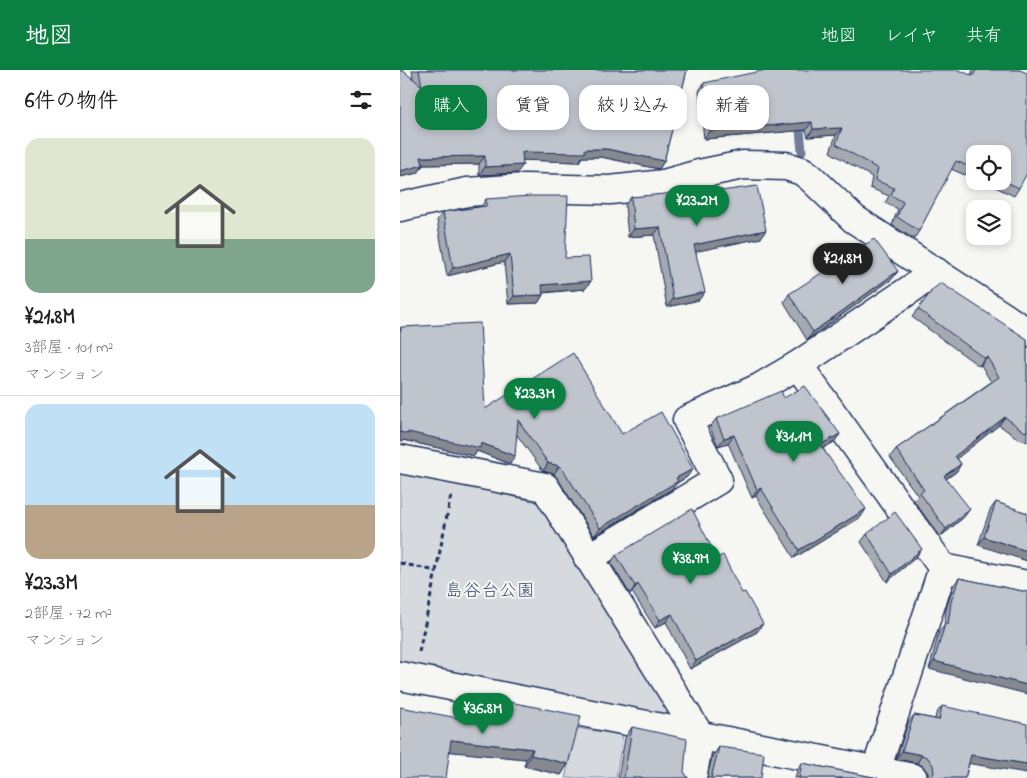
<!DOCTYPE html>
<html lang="ja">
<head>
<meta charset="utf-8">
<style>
  body { margin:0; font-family:"Indie Flower","Klee One",sans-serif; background:#f2f2f2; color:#202124; height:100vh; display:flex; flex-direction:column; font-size:19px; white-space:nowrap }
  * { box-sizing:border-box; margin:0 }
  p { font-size:16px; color:#757577 }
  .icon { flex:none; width:28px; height:28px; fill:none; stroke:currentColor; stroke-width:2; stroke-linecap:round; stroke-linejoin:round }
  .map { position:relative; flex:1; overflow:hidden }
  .panel { display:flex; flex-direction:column; background:#fff; width:400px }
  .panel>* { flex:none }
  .hud { position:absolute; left:15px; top:15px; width:475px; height:45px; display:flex; gap:10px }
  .tools { position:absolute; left:566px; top:75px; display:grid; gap:10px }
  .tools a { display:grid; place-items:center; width:45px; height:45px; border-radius:10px; background:#fff; box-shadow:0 2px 8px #0003; font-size:25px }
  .price { position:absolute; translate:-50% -42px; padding:0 11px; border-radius:18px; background:#0b8043; color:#fff; font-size:16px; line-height:32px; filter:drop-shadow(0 1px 2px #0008) }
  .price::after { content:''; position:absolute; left:50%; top:30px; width:15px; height:11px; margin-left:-8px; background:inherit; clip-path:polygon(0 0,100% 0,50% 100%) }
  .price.on { background:#222; color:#fff }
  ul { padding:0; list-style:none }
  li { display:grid; align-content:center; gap:10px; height:265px; padding:0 25px }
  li+li { border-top:1px solid #e0e0e0 }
  li span { display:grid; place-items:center; height:155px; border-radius:15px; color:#555 }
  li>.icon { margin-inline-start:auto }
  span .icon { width:90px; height:90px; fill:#fffc; stroke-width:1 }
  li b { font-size:21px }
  h2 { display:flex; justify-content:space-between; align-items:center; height:60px; padding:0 25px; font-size:21px }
  .chip { padding:0 18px; border-radius:15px; background:#fff; box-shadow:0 2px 8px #0003; font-size:18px; line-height:45px }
  .chip.on { background:#0b8043; color:#fff }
  header { display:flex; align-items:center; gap:30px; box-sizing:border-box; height:70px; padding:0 25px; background:#0b8043; color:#fff }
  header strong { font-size:24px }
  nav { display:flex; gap:28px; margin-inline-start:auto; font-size:18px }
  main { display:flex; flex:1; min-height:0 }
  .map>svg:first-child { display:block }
  .green { fill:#d6d9dd; stroke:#78849e }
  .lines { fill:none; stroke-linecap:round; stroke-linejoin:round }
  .stream { stroke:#717e99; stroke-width:9 }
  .minor-casing { stroke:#1b2f5e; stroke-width:31 }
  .path { stroke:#1b2f5e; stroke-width:3; stroke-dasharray:5 4; stroke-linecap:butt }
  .minor { stroke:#f6f6f2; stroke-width:28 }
  .wall { fill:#a5a9b0; stroke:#1b2f5e }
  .shaded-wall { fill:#868990; stroke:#1b2f5e }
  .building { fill:#c0c4cd; stroke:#1b2f5e }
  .labels { text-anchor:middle; stroke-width:4; stroke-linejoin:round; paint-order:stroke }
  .park-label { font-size:18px; fill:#405177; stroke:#f6f6f2 }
</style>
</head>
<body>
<header>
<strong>地図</strong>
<nav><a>地図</a><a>レイヤ</a><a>共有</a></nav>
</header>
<main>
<section class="panel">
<h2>6件の物件<svg class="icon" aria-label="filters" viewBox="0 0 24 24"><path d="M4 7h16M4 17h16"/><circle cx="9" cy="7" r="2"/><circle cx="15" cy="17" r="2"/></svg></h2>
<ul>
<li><span style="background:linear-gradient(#dfe7d0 65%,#7fa58c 0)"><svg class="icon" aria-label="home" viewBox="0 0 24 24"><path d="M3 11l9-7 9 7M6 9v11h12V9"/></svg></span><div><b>¥21.8M</b><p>3部屋 · 101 m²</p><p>マンション</p></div></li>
<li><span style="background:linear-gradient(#bfe0f5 65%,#b9a48a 0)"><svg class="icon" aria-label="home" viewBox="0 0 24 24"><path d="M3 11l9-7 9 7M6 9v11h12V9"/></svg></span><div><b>¥23.3M</b><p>2部屋 · 72 m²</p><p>マンション</p></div></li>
</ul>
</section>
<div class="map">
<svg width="627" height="708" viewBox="0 0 627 708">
  <rect width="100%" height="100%" fill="#f6f6f2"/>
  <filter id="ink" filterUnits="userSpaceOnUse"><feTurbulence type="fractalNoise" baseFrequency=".02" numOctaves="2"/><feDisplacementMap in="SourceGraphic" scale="10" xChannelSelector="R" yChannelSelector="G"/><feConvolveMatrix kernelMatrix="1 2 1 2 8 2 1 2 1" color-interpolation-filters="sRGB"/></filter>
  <g filter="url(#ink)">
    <g class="green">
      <path d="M0,401L142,433L280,655L0,591Z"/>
      <path d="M177,658L223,665L216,708H165Z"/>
    </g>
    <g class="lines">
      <path class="stream" d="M399,49L402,81"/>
      <g class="minor-casing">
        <g id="minor">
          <path d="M0,137L67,122L125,118L210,120L264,114L299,104L343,95L386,96L402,101L410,107L454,149L627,262"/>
          <path d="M536,202L398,295L543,498L627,515"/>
          <path d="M0,389L145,417L300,666L292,708"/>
          <path d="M188,488L318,410L287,350L359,318L398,295"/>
          <path d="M0,606L513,708"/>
          <path d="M476,700L543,498"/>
        </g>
      </g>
      <g class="path">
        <path d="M0,493L36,501L51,425"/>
        <path d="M19,582L36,501"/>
      </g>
      <use href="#minor" class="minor"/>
    </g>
    <g class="wall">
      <path d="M0,0L13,9L12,0H287L264,91L259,99L201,87H182L179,92L123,90L117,103L79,105V94L23,95L18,103L0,107Z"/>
      <path d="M573,0H620L619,118L614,126L583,111H602V84H575V107L566,103L565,105L551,99L519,161L514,169L492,155L498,139L485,133L489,126L470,118L472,107L430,82L436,65L408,67L406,60L304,69L299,21L304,13L571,5Z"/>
      <path d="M321,121L361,168L296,181L299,230L267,237L254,165L228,167L225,135L231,127Z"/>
      <path d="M86,129L165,188L191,211L185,219L143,223V225L138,233L108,234L104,192L47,206L37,150L43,142L81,137Z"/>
      <path d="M498,201L492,209L407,270L384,232L389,224Z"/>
      <path d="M533,219L627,269V372L621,369L620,370L599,355L557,388L561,394L556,402L546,409L564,447L540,467L514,431L518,426L490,387L496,379L591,312L581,295L579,296L512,247Z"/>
      <path d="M1,257L85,339L222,364L287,407L277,413L272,419L194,466L158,409L154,404L143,401L117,365L110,394L77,381L74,386L3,370L2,372L0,371V258Z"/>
      <path d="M384,328L440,364L434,372L423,378L461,447L394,488L356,426L352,428L328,373L318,376L310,357L316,349Z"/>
      <path d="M596,432L627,443L578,475L590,440Z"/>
      <path d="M467,464L516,487L487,512L461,472Z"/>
      <path d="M216,485L317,488L357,562L290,599L266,552L255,558L232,522L230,524L211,493Z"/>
      <path d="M559,508L627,522L529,599L539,562L544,556L546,540L553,516Z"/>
      <path d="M89,628L168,694L161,705L124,696L126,689L49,681L0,708L79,652L82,638Z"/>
      <path d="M542,636L569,694L565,708H528V703L523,696L517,693L496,689L508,653L514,645L535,649L536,644Z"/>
      <path d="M232,657L284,702L288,708H218L225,668Z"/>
      <path d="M319,677L361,708H307L312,687Z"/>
      <path d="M402,693L478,708H395L397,701Z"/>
    </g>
    <g class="shaded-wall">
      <path d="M412,52L406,60L304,69L309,61Z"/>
      <path d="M442,58L436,65L408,67L413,59Z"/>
      <path d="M185,79H207L264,91L259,99L201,87H182L179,92L116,90L122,82Z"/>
      <path d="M85,86L79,94L23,95L18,103L0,107V101L21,87Z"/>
      <path d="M123,95L117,103L79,105L85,97Z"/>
      <path d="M260,157L254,165L228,167L234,159Z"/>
      <path d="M366,160L361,168L289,183L294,175Z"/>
      <path d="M110,184L104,192L47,206L53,198Z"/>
      <path d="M498,201L492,209L407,270L413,262Z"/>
      <path d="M191,211L185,219L136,223L142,215Z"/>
      <path d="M305,222L299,230L267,237L273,229Z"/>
      <path d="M143,225L138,233L108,234L114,226Z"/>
      <path d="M587,287L581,295L579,296L584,288Z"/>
      <path d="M605,347L599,355L550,394L555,386Z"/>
      <path d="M0,362H8L81,373L115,386L110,394L77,381L74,386L3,370L2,372L0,371Z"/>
      <path d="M440,364L434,372L415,383L420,375Z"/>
      <path d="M334,365L328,373L318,376L324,368Z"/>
      <path d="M148,393L159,396L154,404L143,401Z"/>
      <path d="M561,394L556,402L538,414L544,406Z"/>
      <path d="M293,399L287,407L277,413L272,419L194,466L200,458L276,408Z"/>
      <path d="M361,418L356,426L352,428L357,420Z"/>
      <path d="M466,439L461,447L394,488L399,480Z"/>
      <path d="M570,439L564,447L540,467L546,459Z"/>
      <path d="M584,467L627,481V491L578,475Z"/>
      <path d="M522,479L516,487L487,512L492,504Z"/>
      <path d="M238,514L232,522L230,524L235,516Z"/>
      <path d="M272,544L266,552L255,558L260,550Z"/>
      <path d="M363,554L357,562L290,599L296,591Z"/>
      <path d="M534,591L627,615V624L529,599Z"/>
      <path d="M51,670L133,679L126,689L43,681Z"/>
      <path d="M502,681L522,685L517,693L496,689Z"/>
      <path d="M131,685L168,694L161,705L124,696Z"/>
      <path d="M571,685L627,694V703L566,693Z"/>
    </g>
    <g class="building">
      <path d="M0,0H2L22,16L19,0H287L264,91L207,79H185V83L122,82L123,95L85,97V86L21,87L23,95L0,101Z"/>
      <path d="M366,0H559L573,6L576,0H620L627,3V103L619,118L602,110V84H575V97L572,95L570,97L556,91L519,161L497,147L503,132L491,125L494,118L475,110L478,99L436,74L442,58L413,59L412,52L309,61L304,13Z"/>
      <path d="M357,116L366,160L294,175L305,222L273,229L260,157L234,159L231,127L321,119V121Z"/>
      <path d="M131,126H168L165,188L189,187L191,211L142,215L143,225L114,226L110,184L53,198L43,142L86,136V129Z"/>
      <path d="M474,169L498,201L413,262L389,224Z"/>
      <path d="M541,213L627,269V361H626L625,362L605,347L555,386L561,394L544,406L570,439L546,459L520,423L524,420L496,379L599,307L587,287L584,288L518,239L533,219Z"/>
      <path d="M80,253L85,339L173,283L222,364L261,342L293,399L276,408L278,411L200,458L164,401L159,396L148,393L118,350L115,386L81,373L80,378L8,362V364L0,362V261H1V257Z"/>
      <path d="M405,316L440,364L420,375L466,439L399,480L361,418L357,420L334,365L324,368L316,349L381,321L384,328Z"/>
      <path d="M596,432L627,443V481L584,467Z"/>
      <path d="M292,439L317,488L323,485L342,523L345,522L363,554L296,591L272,544L260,550L238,514L235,516L216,485Z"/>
      <path d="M495,442L522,479L492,504L467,464Z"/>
      <path d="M559,508L627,522V615L534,591L545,554L548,555L551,532Z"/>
      <path d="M89,628L181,646L168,694L131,685L133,679L51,670L46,708H0V637L84,653Z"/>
      <path d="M542,636L627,654V694L571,685L565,708H531L534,703L533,695L528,688L522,685L502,681L514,645L539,650Z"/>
      <path d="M232,657L287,669L284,702L288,708H224Z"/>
      <path d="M319,677L364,683L361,708H311Z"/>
      <path d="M402,693L478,708H399Z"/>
    </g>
  </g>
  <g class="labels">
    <g class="park-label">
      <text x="90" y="526">島谷台公園</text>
    </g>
  </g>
</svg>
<div class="tools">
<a><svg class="icon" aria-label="locate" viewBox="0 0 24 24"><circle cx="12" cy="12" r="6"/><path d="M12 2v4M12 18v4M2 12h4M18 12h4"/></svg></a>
<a><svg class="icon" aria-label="layers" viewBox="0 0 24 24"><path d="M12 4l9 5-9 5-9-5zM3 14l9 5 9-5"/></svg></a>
</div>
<b class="price" style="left:297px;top:157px">¥23.2M</b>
<b class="price on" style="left:443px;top:215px">¥21.8M</b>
<b class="price" style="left:135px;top:350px">¥23.3M</b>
<b class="price" style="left:394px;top:393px">¥31.1M</b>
<b class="price" style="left:291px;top:515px">¥38.9M</b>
<b class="price" style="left:83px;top:665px">¥36.8M</b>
<div class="hud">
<a class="chip on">購入</a>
<a class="chip">賃貸</a>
<a class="chip">絞り込み</a>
<a class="chip">新着</a>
</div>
</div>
</main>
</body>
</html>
